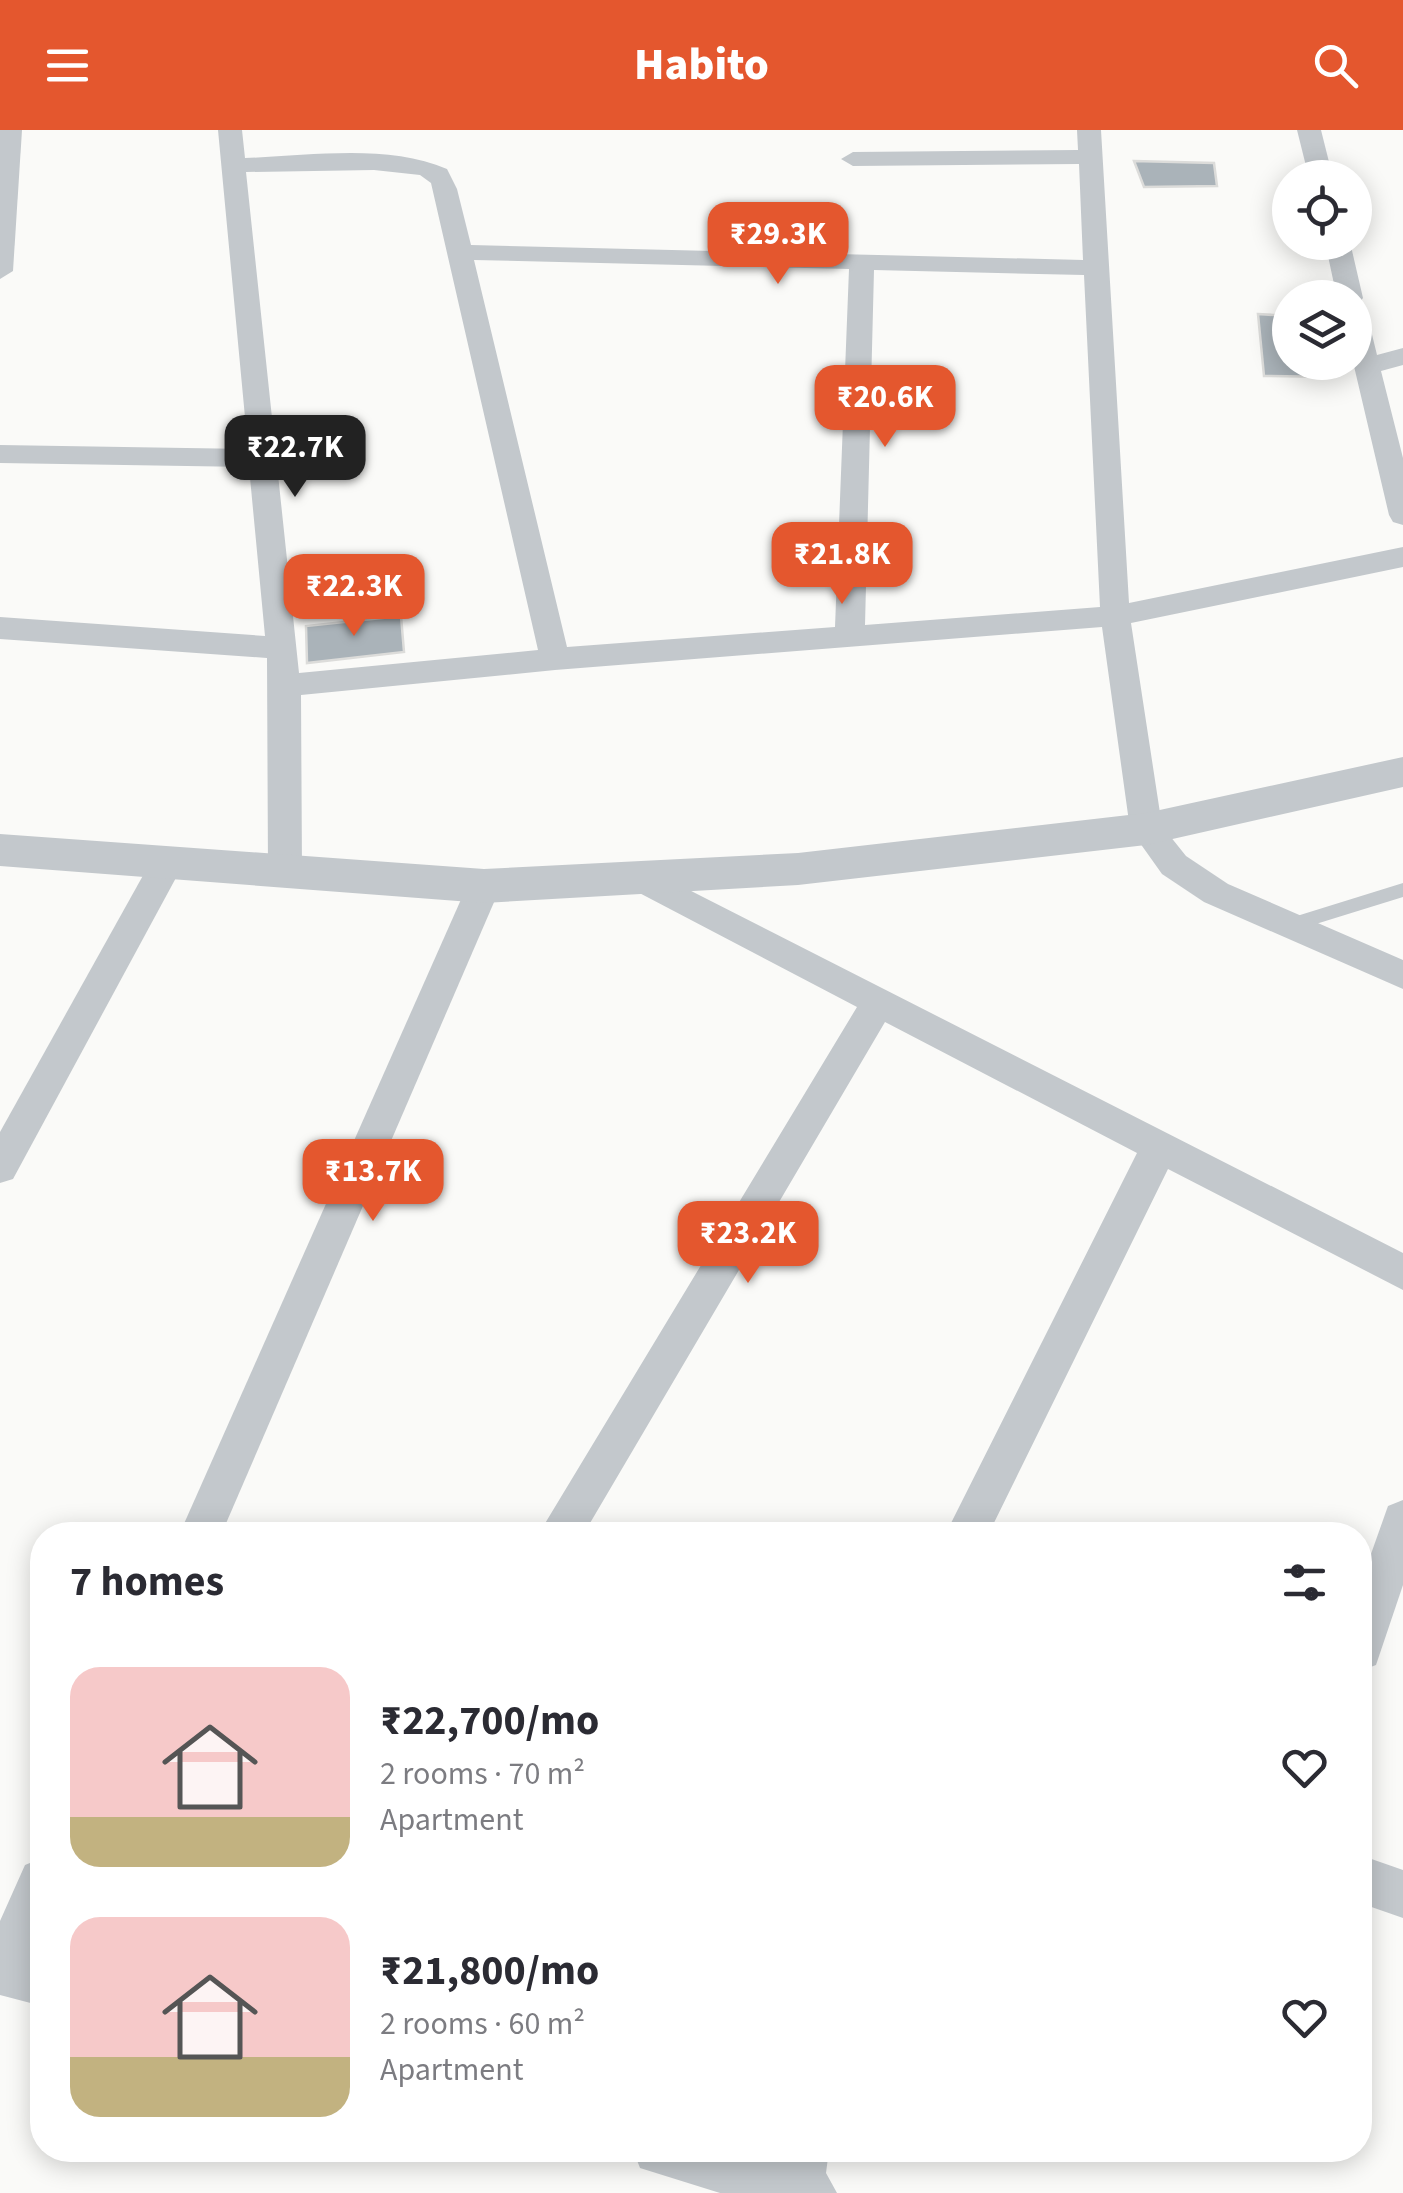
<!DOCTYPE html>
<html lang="en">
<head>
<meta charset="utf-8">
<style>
  body { margin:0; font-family:"Source Sans 3",sans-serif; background:#f2f2f3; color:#2b2b33; height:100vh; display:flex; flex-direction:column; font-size:38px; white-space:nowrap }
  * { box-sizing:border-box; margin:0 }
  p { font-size:32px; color:#7c7c81 }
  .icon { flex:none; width:55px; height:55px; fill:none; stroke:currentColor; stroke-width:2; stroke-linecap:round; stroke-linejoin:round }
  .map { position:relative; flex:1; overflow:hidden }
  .side { position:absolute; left:30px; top:1392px; width:1342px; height:640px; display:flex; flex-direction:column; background:#fff; border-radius:40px; box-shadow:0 5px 25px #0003 }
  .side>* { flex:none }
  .buttons { position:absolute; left:1272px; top:30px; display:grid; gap:20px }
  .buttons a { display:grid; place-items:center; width:100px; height:100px; border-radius:50%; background:#fff; box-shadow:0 5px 25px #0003; font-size:50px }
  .price { position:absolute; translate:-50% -85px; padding:0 22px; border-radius:20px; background:#e4572e; color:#fff; font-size:32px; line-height:65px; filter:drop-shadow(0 2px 5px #0008) }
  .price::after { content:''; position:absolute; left:50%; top:60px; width:30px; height:22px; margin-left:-15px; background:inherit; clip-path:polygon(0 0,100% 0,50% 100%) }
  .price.selected { background:#222; color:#fff }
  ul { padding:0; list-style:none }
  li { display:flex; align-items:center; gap:30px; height:250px; padding:0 40px }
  li span { display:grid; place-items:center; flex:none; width:280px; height:200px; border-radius:30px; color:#555 }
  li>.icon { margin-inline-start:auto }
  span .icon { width:120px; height:120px; fill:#fffc; stroke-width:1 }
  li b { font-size:42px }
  h2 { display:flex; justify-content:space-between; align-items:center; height:120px; padding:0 40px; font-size:42px }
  header { display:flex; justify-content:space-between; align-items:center; height:130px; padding:0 40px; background:#e4572e; color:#fff; font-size:45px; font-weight:800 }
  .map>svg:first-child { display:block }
  .building { fill:#aab3b9; stroke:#dcdcda; stroke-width:2.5 }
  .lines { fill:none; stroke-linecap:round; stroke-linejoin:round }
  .service { fill:#c3c8cc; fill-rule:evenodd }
  .minor { fill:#c3c8cc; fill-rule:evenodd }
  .tertiary { fill:#c3c8cc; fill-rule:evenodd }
</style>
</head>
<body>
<header><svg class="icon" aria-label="menu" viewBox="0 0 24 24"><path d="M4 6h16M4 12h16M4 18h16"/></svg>Habito<svg class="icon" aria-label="search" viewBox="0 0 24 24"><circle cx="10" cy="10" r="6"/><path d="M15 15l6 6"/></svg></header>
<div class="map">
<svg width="1403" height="2063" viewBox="0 0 1403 2063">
  <rect width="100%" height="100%" fill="#fafaf8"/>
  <g class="building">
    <path d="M1134,31L1214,33L1217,56L1144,57Z"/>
    <path d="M1258,184L1290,186V232H1329L1333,247L1264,246Z"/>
    <path d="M401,486L404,522L307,533L306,496Z"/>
  </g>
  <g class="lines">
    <path class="service" d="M1403,753V767L1290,802L1281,795L1284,790Z"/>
    <g class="minor">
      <path d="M0,0H22L13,141L0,149Z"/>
      <path d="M218,0H242L245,28C308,26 387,13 447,39L457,59L471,115L1083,130L1079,34L853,36L841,29L853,22L1078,20L1077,0H1101L1129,473L1403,417V437L1131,493L1162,696L1186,726L1228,754L1403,830V859L1204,772L1162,744L1130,699L1102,497L555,540L301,565L302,742L297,751L285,755L273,751L268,742L267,528L0,509V487L265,506L249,337L0,333V315L248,319ZM374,40L420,45L431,53L538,520L299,543L246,42ZM474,130L849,139L835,497L567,517ZM874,140L1084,145L1100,477L865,495Z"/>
      <path d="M1297,0H1321L1333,48H1309Z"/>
      <path d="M1325,112H1350L1363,168L1359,173L1355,174V168H1337Z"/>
      <path d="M1355,180L1368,188L1377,225L1403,218V235L1381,241L1403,328V395L1393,392L1389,385L1353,232Z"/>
      <path d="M167,720L179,724L184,733L13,1049L0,1053V1002L155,724Z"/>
      <path d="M640,735L1403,1123V1160L1168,1039L988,1405H945L1137,1023L885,892L583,1405H538L857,877L628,757L623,748L628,739Z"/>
      <path d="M484,743L496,747L501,756L221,1405H179L467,756L472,747Z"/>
      <path d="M1403,1370V1455L1376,1535L1360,1541V1455L1388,1376Z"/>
      <path d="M1360,1725L1403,1740V1788L1360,1773Z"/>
      <path d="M42,1728V1805L34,1825L42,1828V1876L0,1865V1791L25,1735Z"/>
      <path d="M633,2020H749L777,2028L779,2020H829L826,2043L837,2063H720L640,2038Z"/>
    </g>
    <path class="tertiary" d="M1403,627V657L1146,715L798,755L484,773L0,736V704L484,739L798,723L1146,683Z"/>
  </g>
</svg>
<div class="buttons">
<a><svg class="icon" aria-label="locate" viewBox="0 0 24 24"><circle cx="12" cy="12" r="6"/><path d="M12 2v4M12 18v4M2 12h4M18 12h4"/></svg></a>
<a><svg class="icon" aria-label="layers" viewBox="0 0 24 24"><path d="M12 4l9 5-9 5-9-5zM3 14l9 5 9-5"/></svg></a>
</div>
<b class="price" style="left:778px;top:157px">₹29.3K</b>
<b class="price" style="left:885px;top:320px">₹20.6K</b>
<b class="price selected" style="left:295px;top:370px">₹22.7K</b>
<b class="price" style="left:842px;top:477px">₹21.8K</b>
<b class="price" style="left:354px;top:509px">₹22.3K</b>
<b class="price" style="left:373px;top:1094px">₹13.7K</b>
<b class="price" style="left:748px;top:1156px">₹23.2K</b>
<section class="side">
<h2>7 homes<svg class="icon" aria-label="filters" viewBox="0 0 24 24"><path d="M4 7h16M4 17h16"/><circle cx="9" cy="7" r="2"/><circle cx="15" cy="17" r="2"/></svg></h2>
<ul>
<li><span style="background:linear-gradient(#f6c9c9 75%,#c2b280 0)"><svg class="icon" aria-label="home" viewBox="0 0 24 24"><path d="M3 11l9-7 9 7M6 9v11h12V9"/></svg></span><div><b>₹22,700/mo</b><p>2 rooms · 70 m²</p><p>Apartment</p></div><svg class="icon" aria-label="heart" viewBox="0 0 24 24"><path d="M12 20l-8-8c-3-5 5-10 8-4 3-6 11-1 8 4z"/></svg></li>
<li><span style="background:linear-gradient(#f6c9c9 70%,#c2b280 0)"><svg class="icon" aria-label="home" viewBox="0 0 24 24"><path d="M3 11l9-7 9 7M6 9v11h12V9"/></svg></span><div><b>₹21,800/mo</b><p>2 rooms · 60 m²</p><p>Apartment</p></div><svg class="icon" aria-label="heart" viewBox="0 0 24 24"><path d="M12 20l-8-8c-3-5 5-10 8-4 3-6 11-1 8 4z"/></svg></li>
</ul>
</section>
</div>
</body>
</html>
